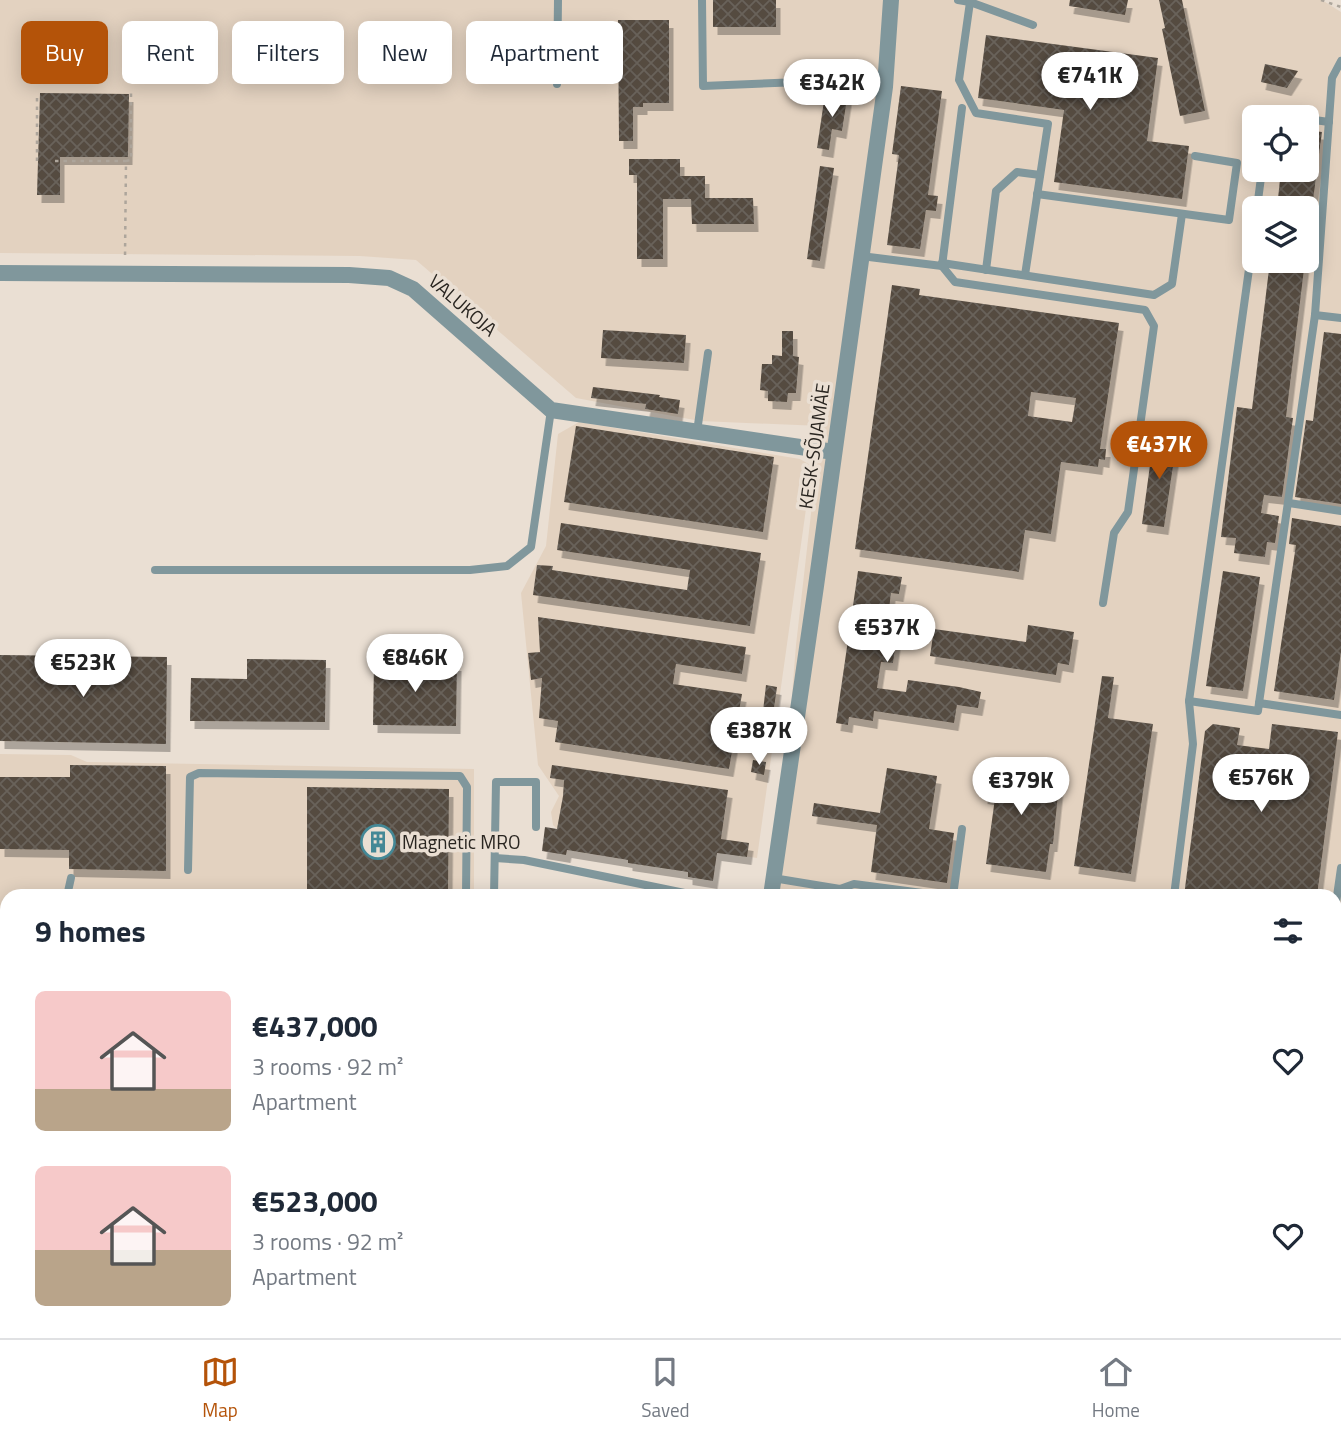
<!DOCTYPE html>
<html lang="en">
<head>
<meta charset="utf-8">
<style>
  body { margin:0; font-family:"Titillium Web",sans-serif; background:#f2f2f3; color:#1f2937; height:100vh; display:flex; flex-direction:column; font-size:26px; white-space:nowrap }
  * { box-sizing:border-box; margin:0 }
  p { font-size:23px; color:#747a83 }
  .icon { flex:none; width:38px; height:38px; fill:none; stroke:currentColor; stroke-width:2; stroke-linecap:round; stroke-linejoin:round }
  .map { position:relative; flex:1; overflow:hidden }
  .details { position:absolute; left:0px; top:889px; width:1342px; height:450px; display:flex; flex-direction:column; background:#fff; border-radius:21px 21px 0 0; box-shadow:0 4px 18px #0003 }
  .details>* { flex:none }
  .banner { position:absolute; left:21px; top:21px; width:700px; height:63px; display:flex; gap:14px }
  .tools { position:absolute; left:1242px; top:105px; display:grid; gap:14px }
  .tools a { display:grid; place-items:center; width:77px; height:77px; border-radius:10px; background:#fff; box-shadow:0 4px 18px #0003; font-size:35px }
  .price { position:absolute; translate:-50% -60px; padding:0 16px; border-radius:24px; background:#fff; color:#222; font-size:23px; line-height:46px; filter:drop-shadow(0 2px 4px #0008) }
  .price::after { content:''; position:absolute; left:50%; top:42px; width:21px; height:16px; margin-left:-10px; background:inherit; clip-path:polygon(0 0,100% 0,50% 100%) }
  .price.selected { background:#b45309; color:#fff }
  ul { padding:0; list-style:none }
  li { display:flex; align-items:center; gap:21px; height:175px; padding:0 35px }
  li span { display:grid; place-items:center; flex:none; width:196px; height:140px; border-radius:10px; color:#555 }
  li>.icon { margin-inline-start:auto }
  span .icon { width:84px; height:84px; fill:#fffc; stroke-width:1 }
  li b { font-size:30px }
  h2 { display:flex; justify-content:space-between; align-items:center; height:84px; padding:0 35px; font-size:30px }
  .chip { padding:0 24px; border-radius:10px; background:#fff; box-shadow:0 4px 18px #0003; font-size:24px; line-height:63px }
  .chip.selected { background:#b45309; color:#fff }
  .menu { display:flex; justify-content:space-around; align-items:center; height:98px; border-top:2px solid #e0e1e3; background:#fff; font-size:19px; color:#747a83 }
  .menu a { display:grid; justify-items:center; gap:4px }
  .menu .selected { color:#b45309 }
  .map>svg:first-child { display:block }
  .built { fill:#e3d2c0; fill-rule:evenodd }
  .lines { fill:none; stroke-linecap:round; stroke-linejoin:round }
  .taxiway { stroke:#b9b0a6; stroke-width:38 }
  .building { fill:url(#building-cross-hatch); fill-rule:evenodd; filter:url(#shadow) }
  .path { stroke:#ada59b; stroke-width:2.5; stroke-dasharray:3.5 5; stroke-linecap:butt }
  .service { stroke:#80979c; stroke-width:8 }
  .minor { stroke:#80979c; stroke-width:16 }
  .labels { text-anchor:middle; stroke-width:7; stroke-linejoin:round; paint-order:stroke }
  .street-label { font-size:19px; fill:#292520; stroke:#eadfd3 }
  .poi-label { font-size:19px; fill:#292520; stroke:#eadfd3; text-anchor:start }
</style>
</head>
<body>
<div class="map">
<svg width="1341" height="1338" viewBox="0 0 1341 1338">
  <defs>
    <pattern id="building-cross-hatch" width="8" height="8" patternUnits="userSpaceOnUse" patternTransform="scale(1.75)"><rect width="8" height="8" fill="#544b41"/><path d="M0 0l8 8M0 8l8-8" fill="none" stroke="#69625a"/></pattern>
    <filter id="shadow"><feDropShadow dx="4.5" dy="8" stdDeviation="0" flood-color="#0004"/></filter>
  </defs>
  <rect width="100%" height="100%" fill="#eadfd3"/>
  <g class="built">
    <path d="M0,0H1322L1341,12V1198H1335V896H776L796,645L821,426L700,421L576,398L416,260L360,256L0,253ZM1255,117H1307V170H1255ZM1255,208H1307V261H1255Z"/>
    <path d="M579,422L800,459L812,466L757,858L570,831L557,829L553,825L551,812L559,796L538,765L521,593L546,546L558,434Z"/>
    <path d="M0,754L71,755L87,762L474,769V896H7V1332H1335V1311L1341,1305V1338H0Z"/>
  </g>
  <g class="lines">
    <g class="taxiway">
      <path d="M0,931L7,930"/>
      <path d="M210,1332V1338"/>
    </g>
  </g>
  <g class="building">
    <rect x="713" y="0" width="63" height="27"/>
    <path d="M1070,0H1128L1125,15L1069,6Z"/>
    <path d="M1159,0H1182L1205,111L1180,116L1162,29L1165,28Z"/>
    <path d="M618,20H669V103H643V107H633V141H619Z"/>
    <path d="M986,35L1158,58L1147,141L1189,146L1182,199L1054,182L1064,110L978,98Z"/>
    <path d="M1265,64L1298,71L1287,88L1261,82Z"/>
    <path d="M901,86L942,91L928,195L938,196L936,211L926,210L920,249L887,245L899,155L892,154Z"/>
    <path d="M835,91L848,92L842,131L832,129L829,150L817,148L824,101L833,102Z"/>
    <path d="M40,93L129,94L128,157H60V195H37Z"/>
    <path d="M1307,130L1322,132L1312,208H1277L1281,170H1307Z"/>
    <path d="M629,159H680V176H705V198H753L754,224H692L691,199H663V259H637V175H629Z"/>
    <path d="M820,166L834,168L820,261L807,259Z"/>
    <path d="M1270,261H1305L1286,417L1293,418L1282,497L1264,495L1261,513L1279,516L1275,543L1267,542L1265,557L1234,553L1236,538L1221,537L1237,407L1252,409Z"/>
    <path d="M892,285L920,289L919,295L1119,323L1100,449H1106L1105,460L1099,459L1098,467L1061,462L1051,534L1025,530L1019,572L855,549ZM1031,392L1076,398L1072,422L1028,416Z"/>
    <path d="M603,330L686,335L684,363L601,358Z"/>
    <path d="M782,331H793V356L799,357L796,393H788L787,402L768,401V391L760,390L762,364H772V355L782,356Z"/>
    <path d="M1324,332L1341,334V504L1295,497L1306,420L1313,421Z"/>
    <path d="M593,387L660,395L659,397L680,400L678,414L645,409L646,404L591,398Z"/>
    <path d="M576,426L774,457L763,532L564,502Z"/>
    <path d="M1154,436L1177,439L1164,527L1142,524Z"/>
    <path d="M1292,518L1341,526V652L1334,700L1274,691L1296,545L1289,544Z"/>
    <path d="M561,523L761,553L750,626L533,595L537,565L553,566L552,570L687,590L690,570L557,550Z"/>
    <path d="M858,571L902,577L899,594L891,593L886,633L897,634L893,663L881,662L877,688L906,692L908,680L959,687L981,692L978,708L957,705L954,723L874,711L873,721L849,717L848,725L836,723Z"/>
    <path d="M1223,571L1260,577L1243,691L1206,686Z"/>
    <path d="M538,617L746,647L742,674L676,664L673,684L742,694L729,769L555,742L558,721L539,718L542,678L531,680L528,653L540,652Z"/>
    <path d="M1028,625L1074,632L1069,665L1058,663L1056,675L930,656L934,629L1026,642Z"/>
    <path d="M0,655L167,657L166,744L0,741Z"/>
    <path d="M247,659L326,660L325,722L190,721L191,678L247,679Z"/>
    <path d="M374,661L457,663L456,726L373,725Z"/>
    <path d="M1102,676L1114,677L1108,718L1153,724L1131,874L1074,866Z"/>
    <path d="M766,685L777,687L772,722L762,720Z"/>
    <path d="M1213,724L1240,728L1237,745L1269,749L1272,724L1338,732L1317,896H1184L1205,731Z"/>
    <path d="M753,760L766,762L764,775L751,772Z"/>
    <path d="M70,765L166,766V871L69,869V850L0,849V777H70Z"/>
    <path d="M552,765L728,790L721,839L749,843L747,857L717,853L713,881L688,877V872L628,863V860L567,850L566,855L542,851L545,827L557,829L563,796L564,780L550,778Z"/>
    <path d="M987,765L1060,775L1053,844H1050L1046,872L986,864L995,798L983,796Z"/>
    <path d="M887,768L937,776L929,829L954,833L947,883L871,872L877,825L812,816L814,803L880,813Z"/>
    <path d="M307,787L449,789L448,896H307Z"/>
  </g>
  <g class="lines">
    <g class="path">
      <path d="M1321,0L1341,7"/>
      <path d="M37,161V93"/>
      <path d="M55,161H126L125,258"/>
      <path d="M126,161L131,160V90"/>
    </g>
    <g class="service">
      <path d="M702,0L703,86L800,82L885,87"/>
      <path d="M958,0L970,2L1033,25"/>
      <path d="M970,2L959,80L976,113L1048,124L1025,275"/>
      <path d="M557,84L558,0"/>
      <path d="M1274,117L1275,115L1291,117"/>
      <path d="M1307,119L1329,122"/>
      <path d="M1037,194L1229,220L1237,163L1195,156"/>
      <path d="M1257,208L1262,170"/>
      <path d="M861,256L942,266L962,108"/>
      <path d="M942,263L1154,295L1172,284L1182,214"/>
      <path d="M942,266L955,282L1145,310L1154,326L1128,512L1114,533L1103,603"/>
      <path d="M986,270L996,191L1017,172L1040,175"/>
      <path d="M1315,315L1341,318"/>
      <path d="M697,432L708,353"/>
      <path d="M1289,503L1341,511"/>
      <path d="M155,570H470L507,566L531,547L551,410"/>
      <path d="M1189,701L1258,711L1259,703L1341,715"/>
      <path d="M1259,703L1315,315L1332,78L1341,61"/>
      <path d="M495,858L524,860L699,896"/>
      <path d="M188,870L190,777L199,773L460,776L467,787L466,896"/>
      <path d="M773,878L840,889L854,884L945,896"/>
      <path d="M67,896L71,878"/>
      <path d="M494,896L496,782H536V827"/>
      <path d="M953,896L962,829"/>
      <path d="M1174,896L1193,744L1189,701L1255,226"/>
      <path d="M1335,910L1341,868"/>
      <path d="M0,972L7,973"/>
      <path d="M0,1229H7"/>
      <path d="M619,1332V1338"/>
      <path d="M690,1332V1338"/>
      <path d="M857,1332V1338"/>
      <path d="M1216,1332V1338"/>
      <path d="M50,1338V1332"/>
      <path d="M378,1338V1332"/>
      <path d="M452,1338V1332"/>
      <path d="M1338,1338L1341,1330"/>
    </g>
    <g class="minor">
      <path d="M0,273L349,275L389,278L413,289L551,410L834,452"/>
      <path d="M771,896L816,586L885,87L891,0"/>
      <path d="M1335,1227L1341,1228"/>
    </g>
  </g>
  <defs>
    <g id="building-ring" transform="scale(1.75)"><circle r="9.5" fill="#eadfd3" stroke="#448896" stroke-width="1.5"/><path d="M-4-6H4V6H1V3H-1V6H-4ZM-2.5-4.3h1.7v1.8h-1.7ZM.8-4.3h1.7v1.8H.8ZM-2.5-1h1.7V.8h-1.7ZM.8-1h1.7V.8H.8Z" fill="#448896"/></g>
  </defs>
  <g fill-rule="evenodd">
    <use href="#building-ring" x="378" y="842"/>
  </g>
  <g class="labels">
    <g class="street-label">
      <text transform="translate(463 305) rotate(41)" y="7">VALUKOJA</text>
      <text transform="translate(814 446) rotate(-82)" y="7">KESK-SÕJAMÄE</text>
    </g>
    <g class="poi-label">
      <text x="402" y="849">Magnetic MRO</text>
    </g>
  </g>
</svg>
<div class="tools">
<a><svg class="icon" aria-label="locate" viewBox="0 0 24 24"><circle cx="12" cy="12" r="6"/><path d="M12 2v4M12 18v4M2 12h4M18 12h4"/></svg></a>
<a><svg class="icon" aria-label="layers" viewBox="0 0 24 24"><path d="M12 4l9 5-9 5-9-5zM3 14l9 5 9-5"/></svg></a>
</div>
<b class="price" style="left:1090px;top:112px">€741K</b>
<b class="price" style="left:832px;top:119px">€342K</b>
<b class="price selected" style="left:1159px;top:481px">€437K</b>
<b class="price" style="left:887px;top:664px">€537K</b>
<b class="price" style="left:415px;top:694px">€846K</b>
<b class="price" style="left:83px;top:699px">€523K</b>
<b class="price" style="left:759px;top:767px">€387K</b>
<b class="price" style="left:1261px;top:814px">€576K</b>
<b class="price" style="left:1021px;top:817px">€379K</b>
<div class="banner">
<a class="chip selected">Buy</a>
<a class="chip">Rent</a>
<a class="chip">Filters</a>
<a class="chip">New</a>
<a class="chip">Apartment</a>
</div>
<section class="details">
<h2>9 homes<svg class="icon" aria-label="filters" viewBox="0 0 24 24"><path d="M4 7h16M4 17h16"/><circle cx="9" cy="7" r="2"/><circle cx="15" cy="17" r="2"/></svg></h2>
<ul>
<li><span style="background:linear-gradient(#f6c9c9 70%,#b9a48a 0)"><svg class="icon" aria-label="home" viewBox="0 0 24 24"><path d="M3 11l9-7 9 7M6 9v11h12V9"/></svg></span><div><b>€437,000</b><p>3 rooms · 92 m²</p><p>Apartment</p></div><svg class="icon" aria-label="heart" viewBox="0 0 24 24"><path d="M12 20l-8-8c-3-5 5-10 8-4 3-6 11-1 8 4z"/></svg></li>
<li><span style="background:linear-gradient(#f6c9c9 60%,#b9a48a 0)"><svg class="icon" aria-label="home" viewBox="0 0 24 24"><path d="M3 11l9-7 9 7M6 9v11h12V9"/></svg></span><div><b>€523,000</b><p>3 rooms · 92 m²</p><p>Apartment</p></div><svg class="icon" aria-label="heart" viewBox="0 0 24 24"><path d="M12 20l-8-8c-3-5 5-10 8-4 3-6 11-1 8 4z"/></svg></li>
</ul>
</section>
</div>
<nav class="menu">
<a class="selected"><svg class="icon" aria-label="map" viewBox="0 0 24 24"><path d="M3 6l6-2 6 2 6-2v14l-6 2-6-2-6 2zM9 4v14M15 6v14"/></svg>Map</a>
<a><svg class="icon" aria-label="saved" viewBox="0 0 24 24"><path d="M7 4h10v16l-5-4-5 4z"/></svg>Saved</a>
<a><svg class="icon" aria-label="home" viewBox="0 0 24 24"><path d="M3 11l9-7 9 7M6 9v11h12V9"/></svg>Home</a>
</nav>
</body>
</html>
